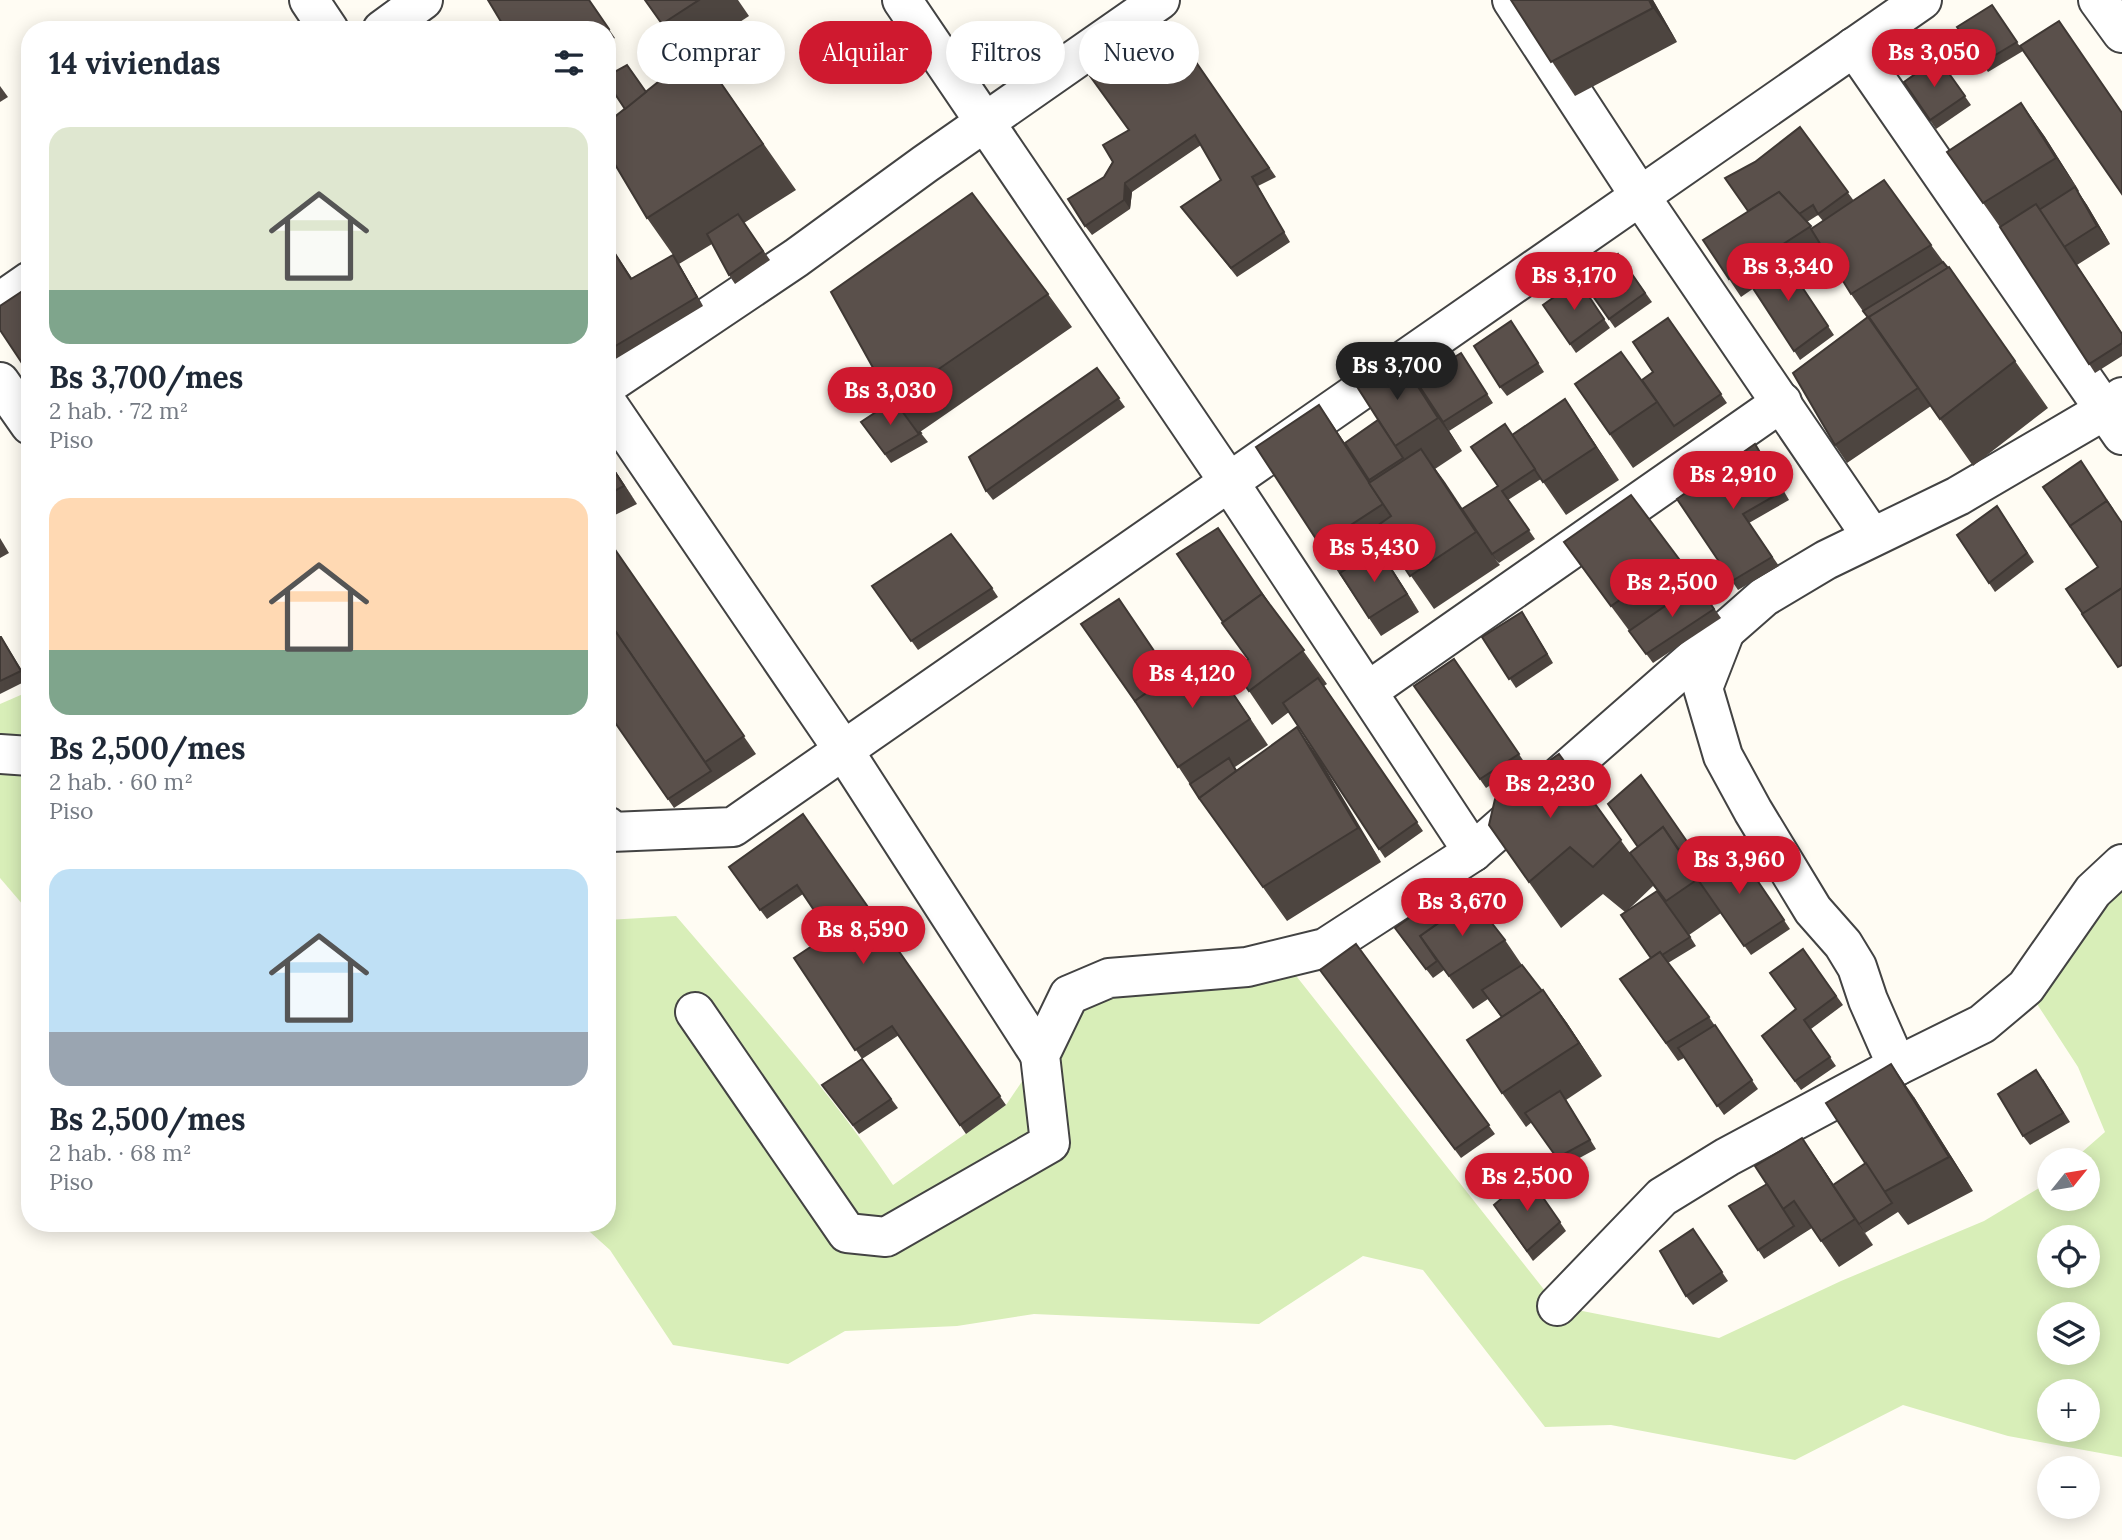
<!DOCTYPE html>
<html lang="es">
<head>
<meta charset="utf-8">
<style>
  body { margin:0; font-family:Lora,serif; background:#f6f6f7; color:#1f2937; height:100vh; display:flex; flex-direction:column; font-size:26px; white-space:nowrap }
  * { box-sizing:border-box; margin:0 }
  p { font-size:23px; color:#747a83 }
  .icon { flex:none; width:38px; height:38px; fill:none; stroke:currentColor; stroke-width:2; stroke-linecap:round; stroke-linejoin:round }
  .map { position:relative; flex:1; overflow:hidden }
  .panel { position:absolute; left:21px; top:21px; width:595px; height:1211px; display:flex; flex-direction:column; background:#fff; border-radius:28px; box-shadow:0 4px 18px #0003 }
  .panel>* { flex:none }
  .guide { position:absolute; left:637px; top:21px; width:665px; height:63px; display:flex; gap:14px }
  .needle { width:46px; rotate:60deg }
  .tools { position:absolute; left:2037px; top:1148px; display:grid; gap:14px }
  .tools a { display:grid; place-items:center; width:63px; height:63px; border-radius:50%; background:#fff; box-shadow:0 4px 18px #0003; font-size:35px }
  .price { position:absolute; translate:-50% -60px; padding:0 16px; border-radius:24px; background:#cf192f; color:#fff; font-size:23px; line-height:46px; filter:drop-shadow(0 2px 4px #0008) }
  .price::after { content:''; position:absolute; left:50%; top:42px; width:21px; height:16px; margin-left:-10px; background:inherit; clip-path:polygon(0 0,100% 0,50% 100%) }
  .price.active { background:#222; color:#fff }
  ul { padding:0; list-style:none }
  li { display:grid; align-content:center; gap:14px; height:371px; padding:0 28px }
  li span { display:grid; place-items:center; height:217px; border-radius:21px; color:#555 }
  li>.icon { margin-inline-start:auto }
  span .icon { width:126px; height:126px; fill:#fffc; stroke-width:1 }
  li b { font-size:30px }
  h2 { display:flex; justify-content:space-between; align-items:center; height:84px; padding:0 28px; font-size:30px }
  .tag { padding:0 24px; border-radius:32px; background:#fff; box-shadow:0 4px 18px #0003; font-size:24px; line-height:63px }
  .tag.active { background:#cf192f; color:#fff }
  .map>svg:first-child { display:block }
  .green { fill:#d8eeb8; fill-rule:evenodd }
  .lines { fill:none; stroke-linecap:round; stroke-linejoin:round }
  .street-casing { stroke:#434343; stroke-width:42 }
  .street { stroke:#fff; stroke-width:38 }
  .wall { fill:#4d4540; fill-rule:evenodd }
  .shaded-wall { fill:#3f3834 }
  .building { fill:#5a504b; stroke:#3f3834; stroke-width:2 }
</style>
</head>
<body>
<div class="map">
<svg width="2122" height="1540" viewBox="0 0 2122 1540">
  <rect width="100%" height="100%" fill="#fffcf3"/>
  <g class="green">
    <path d="M30,691V913L0,878V704Z"/>
    <path d="M2122,864V1457L2008,1436L1903,1405L1795,1460L1611,1425L1545,1427L1423,1270L1363,1256L1259,1324L1034,1314L957,1326L845,1331L788,1364L673,1345L610,1250L580,1223H607V920L676,916C751,1004 829,1089 893,1185L1006,1105L1040,1055L1069,995L1282,958L1557,1306L1719,1338L1841,1281L1984,1221L2049,1182V1199H2088V1160H2073L2105,1132L2078,1067L2026,987ZM2049,1237H2088V1276H2049ZM2049,1314H2088V1353H2049ZM2049,1391H2088V1430H2049Z"/>
  </g>
  <g class="lines">
    <g class="street-casing">
      <g id="street">
        <path d="M309,0L329,30"/>
        <path d="M902,0L1229,482L1473,852"/>
        <path d="M1512,0L1640,196L1872,537"/>
        <path d="M2098,0L2122,33"/>
        <path d="M382,30L423,0"/>
        <path d="M1854,47L2122,435"/>
        <path d="M0,302L30,281"/>
        <path d="M0,382L30,425"/>
        <path d="M607,385L796,258L925,164L1160,0"/>
        <path d="M607,403L844,751L1040,1055"/>
        <path d="M1724,634L1703,688L1723,756L1753,811L1813,910L1843,944L1857,967L1868,1000L1897,1066"/>
        <path d="M1368,691L1782,402"/>
        <path d="M0,754L30,756"/>
        <path d="M607,826L611,832L733,827L1922,0"/>
        <path d="M695,1012L847,1233L886,1237L1050,1143L1040,1055L1069,995L1109,978L1247,967L1325,948L1473,852L1764,597L1826,560L1958,496L2105,410L2122,397"/>
        <path d="M1557,1306L1662,1197L1727,1157L1897,1066L1982,1024L2026,987L2093,891L2122,864"/>
      </g>
    </g>
    <use href="#street" class="street"/>
  </g>
  <g class="wall">
    <path d="M589,0L615,38L607,43V30Z"/>
    <path d="M645,0H738L749,16L685,58Z"/>
    <path d="M1511,0H1653L1677,42L1575,96Z"/>
    <path d="M1992,5L2023,51L1988,72L1957,27Z"/>
    <path d="M1169,23L1276,177L1258,186L1290,242L1237,277L1181,207L1221,180L1201,145L1132,192L1130,209L1092,235L1085,226L1104,177L1129,130Z"/>
    <path d="M698,50L796,190L744,223L770,260L735,284L729,275L712,244L679,264L703,306L609,363L607,361V241L632,278L673,255L647,218L646,92Z"/>
    <path d="M1938,58L1971,105L1936,129L1904,82Z"/>
    <path d="M0,86L8,97L0,102Z"/>
    <path d="M2021,103L2045,137L2079,191L2078,192L2087,205L2110,244L2077,265L2122,333V356L2095,373L2000,227L1947,152Z"/>
    <path d="M1800,127L1854,201L1931,245L1948,268L1949,267L2048,408L1973,466L1931,406L1847,463L1835,445L1867,317L1851,294L1821,245L1788,266L1834,335L1800,360L1754,288L1741,297L1729,279L1748,211ZM1818,215L1823,221L1812,228L1807,222Z"/>
    <path d="M1618,254L1652,302L1615,328L1581,279Z"/>
    <path d="M1578,280L1610,328L1576,353L1543,305Z"/>
    <path d="M1048,294L1072,327L920,432L928,442L891,463L861,422L894,400L877,375Z"/>
    <path d="M1668,318L1727,403L1633,468L1575,384L1621,352L1674,426L1653,372Z"/>
    <path d="M1511,321L1544,372L1507,396L1500,387Z"/>
    <path d="M1461,353L1493,403L1449,431L1444,423L1462,451L1435,469L1462,509L1498,486L1512,435L1565,399L1619,480L1566,515L1541,479L1508,500L1535,539L1499,563L1495,559L1500,565L1434,609L1400,560L1390,566L1419,612L1381,636L1320,545L1345,443L1378,420L1417,382Z"/>
    <path d="M1097,368L1125,407L993,500L986,491Z"/>
    <path d="M1755,444L1789,500L1749,523L1779,566L1738,590L1677,499Z"/>
    <path d="M607,458L637,504L607,519Z"/>
    <path d="M1997,506L2034,562L1995,592L1957,535Z"/>
    <path d="M0,538L9,553L0,558Z"/>
    <path d="M607,538L756,754L674,808L608,712Z"/>
    <path d="M1564,542L1679,559L1721,618L1653,663L1588,575Z"/>
    <path d="M872,586L992,588L998,597L918,650Z"/>
    <path d="M1272,607L1327,684L1324,686L1423,831L1385,858L1289,712L1272,725L1249,691L1248,659L1222,623Z"/>
    <path d="M1522,612L1553,663L1516,688L1482,637Z"/>
    <path d="M0,637H1L7,646L28,680L0,694Z"/>
    <path d="M1205,652L1268,745L1235,767L1237,770L1297,727L1381,862L1287,921L1199,798L1135,701Z"/>
    <path d="M1454,659L1525,763L1486,788L1414,686Z"/>
    <path d="M607,728L613,737L607,741Z"/>
    <path d="M1559,754L1630,853L1638,847L1641,775L1694,852L1686,859L1695,874L1734,846L1790,929L1751,955L1721,913L1689,935L1686,930L1696,946L1668,963L1709,1017L1758,1089L1724,1115L1684,1058L1678,1061L1620,979L1651,958L1625,912L1603,894L1561,928L1489,825ZM1653,886L1657,891L1627,911Z"/>
    <path d="M803,814L1006,1105L966,1134L899,1035L862,1059L898,1108L859,1134L829,1094L862,1059L794,958L830,934L803,894L767,919L729,867Z"/>
    <path d="M1441,921L1505,940L1522,965L1542,991L1543,990L1567,1023L1602,1076L1566,1100L1596,1149L1563,1167L1532,1122L1526,1127L1502,1093L1501,1017L1488,999L1473,1009L1444,970L1433,978L1401,937Z"/>
    <path d="M1356,944L1495,1134L1461,1158L1327,979Z"/>
    <path d="M1803,949L1843,1005L1811,1029L1836,1066L1801,1090L1762,1036L1796,1009Z"/>
    <path d="M2043,1079L2070,1122L2030,1145L2023,1136Z"/>
    <path d="M1914,1097L1973,1191L1908,1225L1898,1212L1865,1233L1862,1229L1873,1245L1839,1267L1812,1228L1801,1235L1793,1223L1801,1235L1764,1259L1729,1206L1820,1164L1834,1185L1866,1163Z"/>
    <path d="M1528,1176L1566,1231L1533,1261L1494,1205Z"/>
    <path d="M1693,1229L1728,1281L1693,1305L1686,1296Z"/>
  </g>
  <g class="shaded-wall">
    <path d="M1649,0H1653L1677,42L1653,8Z"/>
    <path d="M2021,103L2045,137L2079,191L2056,158Z"/>
    <path d="M1125,183L1132,192L1130,209L1124,200Z"/>
    <path d="M2075,187L2087,205L2110,244L2097,226Z"/>
    <path d="M673,255L679,264L703,306L697,297Z"/>
    <path d="M1399,357L1423,390L1462,451L1438,418Z"/>
    <path d="M1565,399L1588,433L1619,480L1596,447Z"/>
    <path d="M1319,405L1351,452L1415,550L1383,504Z"/>
    <path d="M1755,444L1761,453L1789,500L1783,491Z"/>
    <path d="M1421,449L1445,482L1500,565L1476,532Z"/>
    <path d="M607,458L637,504L607,460Z"/>
    <path d="M1378,549L1391,567L1419,612L1407,594Z"/>
    <path d="M1522,612L1528,621L1553,663L1547,654Z"/>
    <path d="M1205,652L1223,678L1268,745L1250,719Z"/>
    <path d="M1297,727L1321,761L1381,862L1358,828Z"/>
    <path d="M1543,990L1567,1023L1602,1076L1579,1043Z"/>
    <path d="M1891,1064L1914,1097L1973,1191L1949,1157Z"/>
    <path d="M1802,1138L1820,1164L1873,1245L1855,1219Z"/>
  </g>
  <g class="building">
    <path d="M488,0H589L609,29L607,30H506Z"/>
    <path d="M645,0H699L662,24Z"/>
    <path d="M1511,0H1649L1653,8L1551,62Z"/>
    <path d="M1992,5L2017,42L1982,63L1957,27Z"/>
    <path d="M2059,21L2122,113V194L2020,46Z"/>
    <path d="M1169,23L1269,168L1252,177L1284,232L1231,268L1181,207L1221,180L1195,135L1125,183L1124,200L1085,226L1068,199L1104,177L1113,162L1103,145L1129,130L1090,76Z"/>
    <path d="M698,50L763,144L647,218L607,151V123Z"/>
    <path d="M1938,58L1965,96L1930,120L1904,82Z"/>
    <path d="M627,65L646,92L625,109L607,82V76Z"/>
    <path d="M2021,103L2056,158L1983,203L1947,152Z"/>
    <path d="M1800,127L1848,192L1818,214L1813,205L1799,214L1779,192L1748,211L1725,178L1755,162Z"/>
    <path d="M1884,180L1931,245L1851,294L1811,229Z"/>
    <path d="M2075,187L2097,226L2064,247L2039,210Z"/>
    <path d="M1779,192L1811,226L1729,279L1703,240Z"/>
    <path d="M972,193L1048,294L895,399L877,375L831,292Z"/>
    <path d="M2036,204L2122,334V343L2089,364L2000,227Z"/>
    <path d="M738,214L763,251L729,275L707,234Z"/>
    <path d="M607,241L631,279L673,255L697,297L607,351Z"/>
    <path d="M1618,254L1645,293L1609,319L1581,279Z"/>
    <path d="M1782,257L1828,326L1794,351L1747,279Z"/>
    <path d="M1943,262L1948,268L1869,317L1881,334L1863,311Z"/>
    <path d="M1949,267L2015,361L1940,419L1869,317Z"/>
    <path d="M1578,280L1604,319L1570,344L1543,305Z"/>
    <path d="M30,286V357L22,363L0,330V306Z"/>
    <path d="M1868,317L1918,388L1835,445L1793,373Z"/>
    <path d="M1668,318L1721,394L1674,426L1642,380L1653,372L1633,342Z"/>
    <path d="M1511,321L1538,363L1500,387L1474,346Z"/>
    <path d="M1621,352L1657,402L1610,434L1575,384Z"/>
    <path d="M1461,353L1487,394L1443,422L1416,381Z"/>
    <path d="M30,357V373L22,363Z"/>
    <path d="M1399,357L1438,418L1395,446L1356,385Z"/>
    <path d="M1097,368L1119,398L986,491L969,457Z"/>
    <path d="M1565,399L1596,447L1543,482L1512,435Z"/>
    <path d="M894,400L918,433L920,432L921,433L885,454L861,422Z"/>
    <path d="M1319,405L1383,504L1320,545L1256,447Z"/>
    <path d="M1378,420L1403,458L1369,480L1345,443Z"/>
    <path d="M1505,424L1535,469L1502,491L1529,530L1492,554L1462,509L1498,486L1471,447Z"/>
    <path d="M1755,444L1783,491L1743,514L1772,557L1732,581L1677,499Z"/>
    <path d="M1421,449L1476,532L1410,576L1377,526L1391,516L1369,483Z"/>
    <path d="M607,460L624,486L607,495Z"/>
    <path d="M2081,461L2113,510L2107,501L2070,526L2043,487Z"/>
    <path d="M1631,495L1679,559L1611,606L1564,542Z"/>
    <path d="M2107,501L2122,523V588L2083,614L2066,589L2098,567L2070,526Z"/>
    <path d="M1997,506L2027,553L1989,583L1957,535Z"/>
    <path d="M1218,528L1269,604L1262,594L1223,622L1177,554Z"/>
    <path d="M951,534L992,588L911,641L872,586Z"/>
    <path d="M607,538L744,736L705,762L607,619Z"/>
    <path d="M1378,549L1407,594L1369,618L1340,573Z"/>
    <path d="M1697,584L1714,609L1646,654L1629,631Z"/>
    <path d="M2122,588V665L2118,667L2082,614Z"/>
    <path d="M1262,594L1304,650L1249,691L1234,670L1248,659L1222,623Z"/>
    <path d="M1119,599L1171,676L1135,701L1081,624Z"/>
    <path d="M1522,612L1547,654L1509,679L1482,637Z"/>
    <path d="M607,619L711,771L668,799L607,711Z"/>
    <path d="M0,637H1L21,671L0,681Z"/>
    <path d="M1205,652L1250,719L1178,767L1135,701Z"/>
    <path d="M1454,659L1519,754L1480,779L1414,686Z"/>
    <path d="M1318,678L1417,822L1379,849L1283,703Z"/>
    <path d="M1297,727L1358,828L1263,887L1199,798Z"/>
    <path d="M1559,754L1621,840L1593,867L1570,847L1529,882L1489,825L1495,799Z"/>
    <path d="M1229,758L1236,771L1199,798L1190,784Z"/>
    <path d="M1641,775L1688,843L1679,850L1663,827L1638,847L1608,804Z"/>
    <path d="M803,814L1000,1096L960,1125L892,1026L855,1050L794,958L830,934L797,885L760,910L729,867Z"/>
    <path d="M1663,827L1698,879L1666,901L1630,853Z"/>
    <path d="M1734,846L1784,920L1744,946L1694,874Z"/>
    <path d="M1657,891L1690,937L1662,955L1660,952L1651,958L1621,915Z"/>
    <path d="M1473,899L1505,940L1449,976L1420,936Z"/>
    <path d="M1429,904L1441,921L1420,936L1437,961L1426,969L1395,928Z"/>
    <path d="M1356,944L1489,1125L1455,1149L1320,970Z"/>
    <path d="M1803,949L1836,996L1804,1020L1830,1057L1795,1081L1762,1036L1796,1009L1770,973Z"/>
    <path d="M1660,952L1709,1017L1666,1043L1620,979Z"/>
    <path d="M1522,965L1542,991L1502,1017L1482,990Z"/>
    <path d="M1543,990L1579,1043L1502,1093L1467,1040Z"/>
    <path d="M1715,1025L1752,1080L1717,1106L1678,1048Z"/>
    <path d="M862,1059L891,1099L853,1125L822,1085Z"/>
    <path d="M1891,1064L1949,1157L1884,1192L1826,1103Z"/>
    <path d="M2036,1070L2063,1113L2023,1136L1998,1094Z"/>
    <path d="M1560,1091L1590,1140L1557,1158L1525,1113Z"/>
    <path d="M1802,1138L1855,1219L1821,1241L1794,1201L1783,1209L1755,1166Z"/>
    <path d="M1866,1163L1892,1203L1859,1224L1833,1185Z"/>
    <path d="M1528,1176L1560,1222L1527,1251L1494,1205Z"/>
    <path d="M1767,1184L1794,1226L1758,1250L1729,1206Z"/>
    <path d="M1693,1229L1722,1272L1686,1296L1660,1251Z"/>
  </g>
</svg>
<div class="tools">
<a><svg class="needle" viewBox="-14 -14 28 28"><path d="M0-13l5 13h-10z" fill="#e53935"/><path d="M0 13l5-13h-10z" fill="#747a83"/></svg></a>
<a><svg class="icon" aria-label="locate" viewBox="0 0 24 24"><circle cx="12" cy="12" r="6"/><path d="M12 2v4M12 18v4M2 12h4M18 12h4"/></svg></a>
<a><svg class="icon" aria-label="layers" viewBox="0 0 24 24"><path d="M12 4l9 5-9 5-9-5zM3 14l9 5 9-5"/></svg></a>
<a>+</a>
<a>−</a>
</div>
<b class="price" style="left:1934px;top:89px">Bs 3,050</b>
<b class="price" style="left:1788px;top:303px">Bs 3,340</b>
<b class="price" style="left:1574px;top:312px">Bs 3,170</b>
<b class="price active" style="left:1397px;top:402px">Bs 3,700</b>
<b class="price" style="left:890px;top:427px">Bs 3,030</b>
<b class="price" style="left:1733px;top:511px">Bs 2,910</b>
<b class="price" style="left:1374px;top:584px">Bs 5,430</b>
<b class="price" style="left:1672px;top:619px">Bs 2,500</b>
<b class="price" style="left:1192px;top:710px">Bs 4,120</b>
<b class="price" style="left:1550px;top:820px">Bs 2,230</b>
<b class="price" style="left:1739px;top:896px">Bs 3,960</b>
<b class="price" style="left:1462px;top:938px">Bs 3,670</b>
<b class="price" style="left:863px;top:966px">Bs 8,590</b>
<b class="price" style="left:1527px;top:1213px">Bs 2,500</b>
<div class="guide">
<a class="tag">Comprar</a>
<a class="tag active">Alquilar</a>
<a class="tag">Filtros</a>
<a class="tag">Nuevo</a>
</div>
<section class="panel">
<h2>14 viviendas<svg class="icon" aria-label="filters" viewBox="0 0 24 24"><path d="M4 7h16M4 17h16"/><circle cx="9" cy="7" r="2"/><circle cx="15" cy="17" r="2"/></svg></h2>
<ul>
<li><span style="background:linear-gradient(#dfe7d0 75%,#7fa58c 0)"><svg class="icon" aria-label="home" viewBox="0 0 24 24"><path d="M3 11l9-7 9 7M6 9v11h12V9"/></svg></span><div><b>Bs 3,700/mes</b><p>2 hab. · 72 m²</p><p>Piso</p></div></li>
<li><span style="background:linear-gradient(#ffd9b3 70%,#7fa58c 0)"><svg class="icon" aria-label="home" viewBox="0 0 24 24"><path d="M3 11l9-7 9 7M6 9v11h12V9"/></svg></span><div><b>Bs 2,500/mes</b><p>2 hab. · 60 m²</p><p>Piso</p></div></li>
<li><span style="background:linear-gradient(#bfe0f5 75%,#9aa5b1 0)"><svg class="icon" aria-label="home" viewBox="0 0 24 24"><path d="M3 11l9-7 9 7M6 9v11h12V9"/></svg></span><div><b>Bs 2,500/mes</b><p>2 hab. · 68 m²</p><p>Piso</p></div></li>
</ul>
</section>
</div>
</body>
</html>
